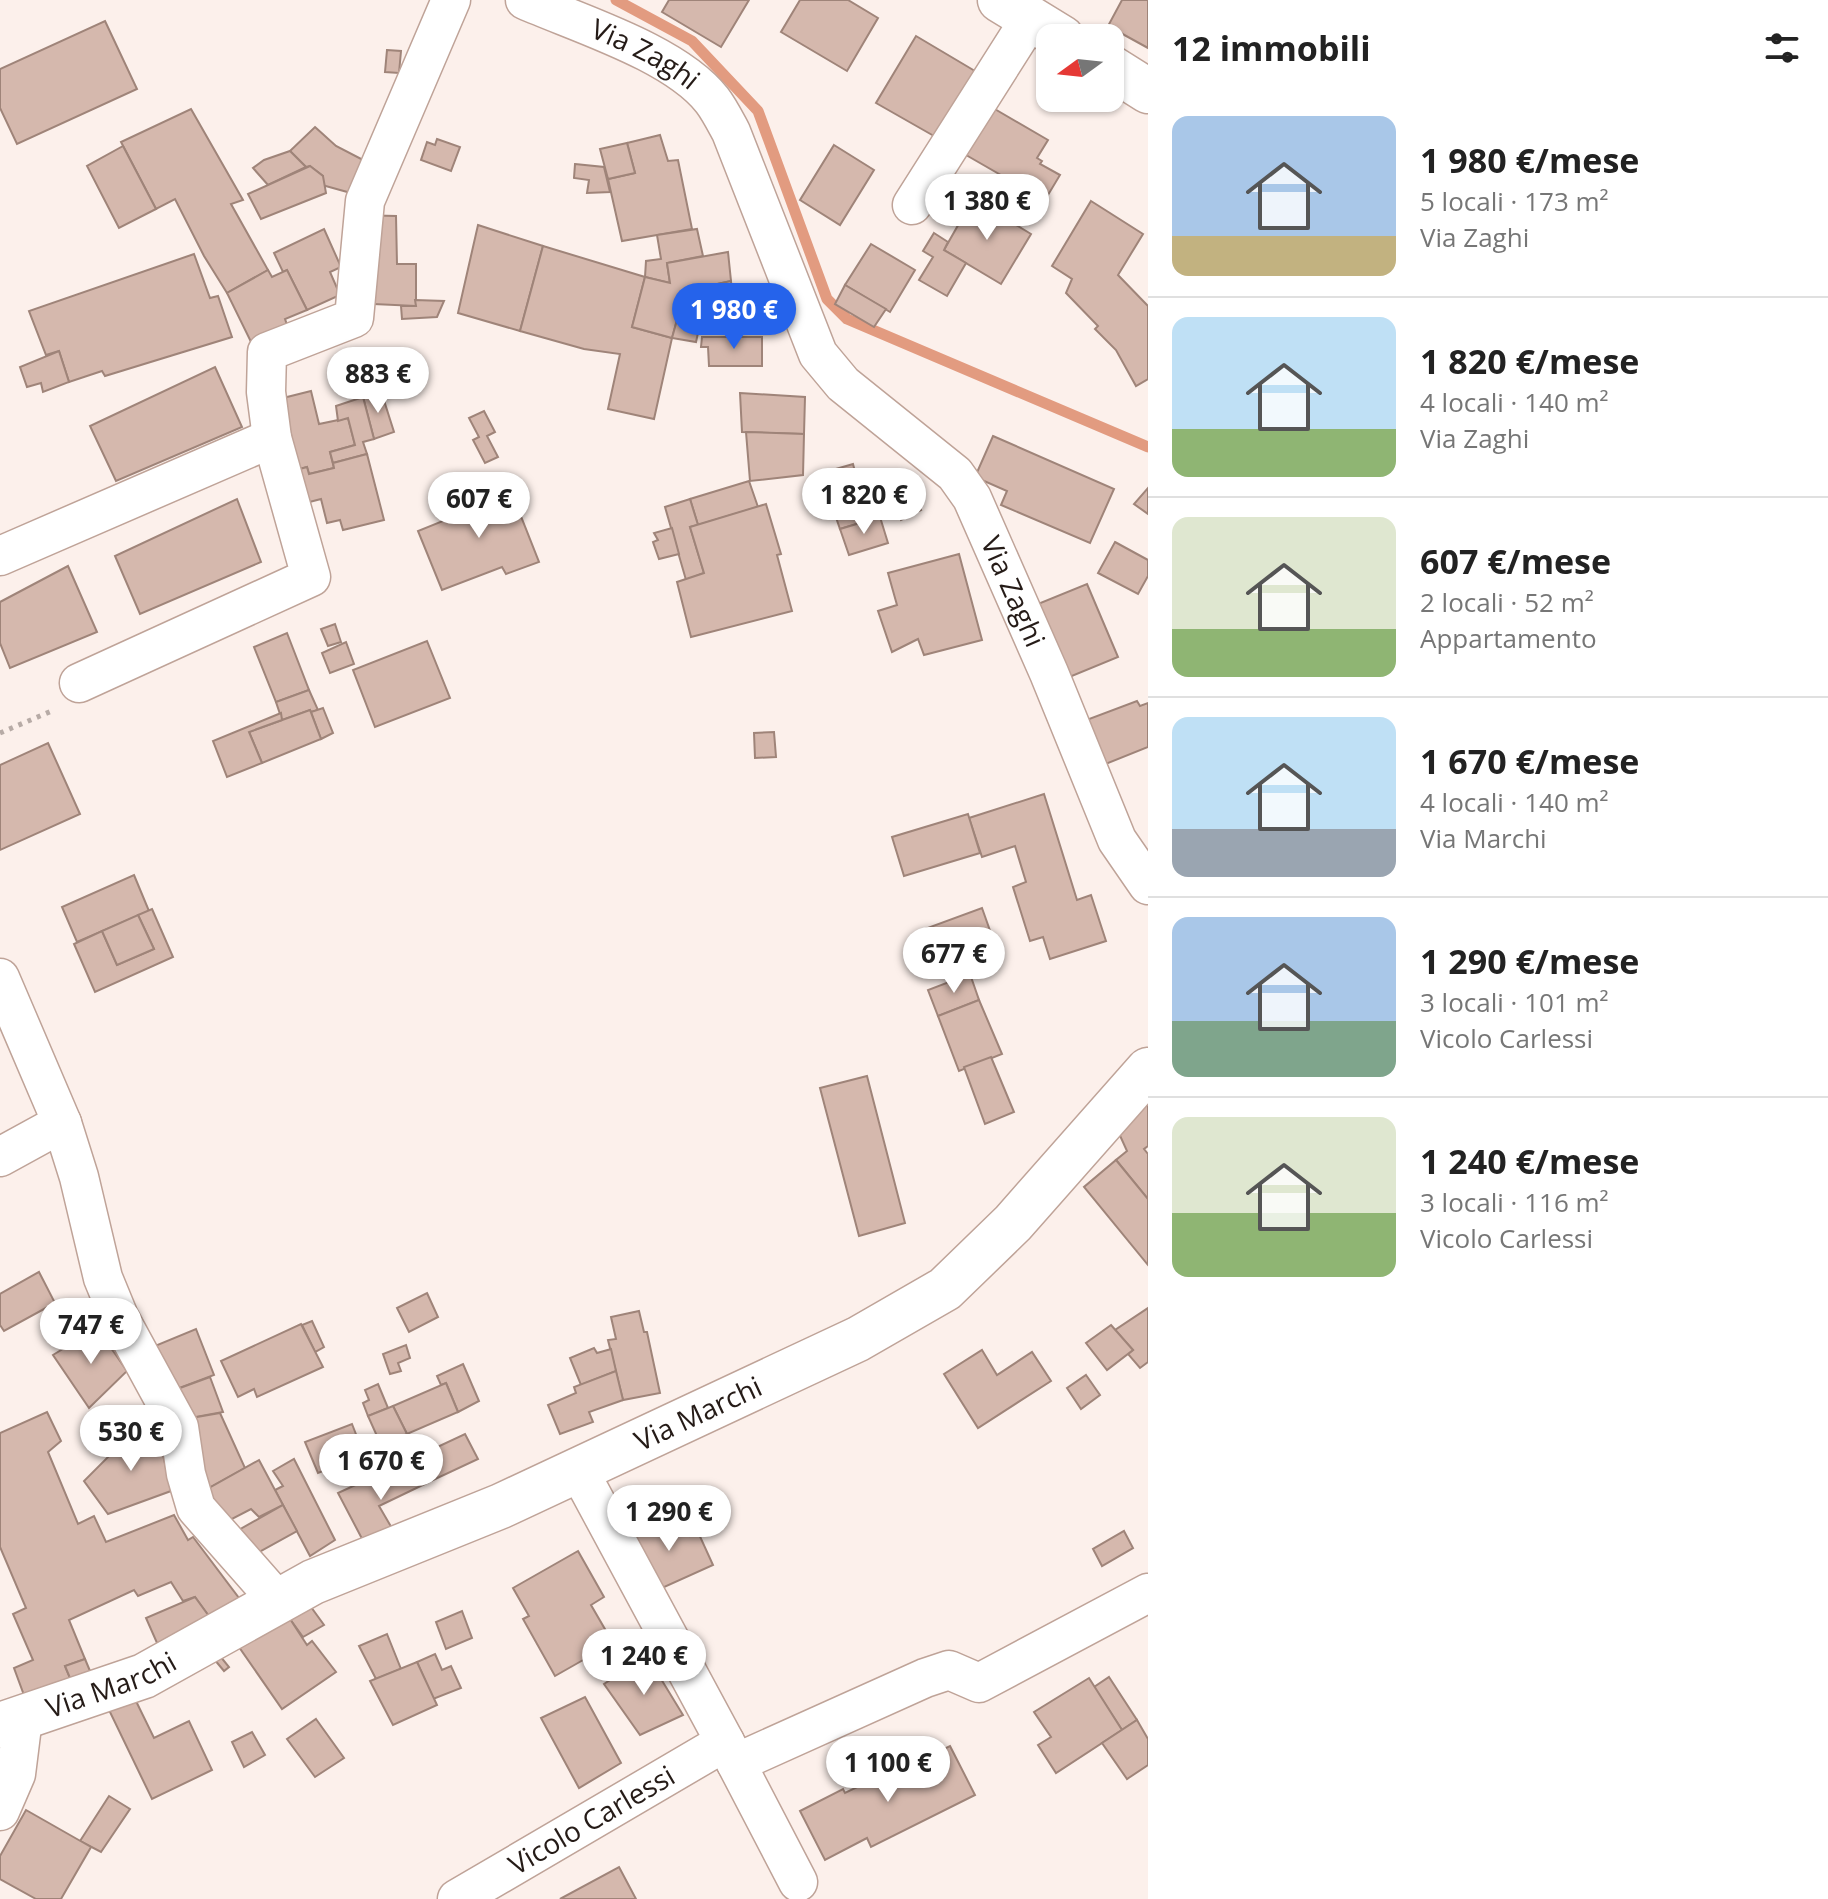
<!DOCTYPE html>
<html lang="it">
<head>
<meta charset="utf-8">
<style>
  body { margin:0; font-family:"Open Sans",sans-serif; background:#f6f6f6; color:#222; height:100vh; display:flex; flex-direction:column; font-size:30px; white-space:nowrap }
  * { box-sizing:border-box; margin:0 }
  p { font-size:26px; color:#767676 }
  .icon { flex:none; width:44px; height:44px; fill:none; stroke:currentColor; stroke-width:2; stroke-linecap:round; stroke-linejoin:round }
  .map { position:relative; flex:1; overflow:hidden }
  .details { display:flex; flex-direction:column; background:#fff; width:680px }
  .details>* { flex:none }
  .needle { width:52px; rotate:255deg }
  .tools { position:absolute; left:1036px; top:24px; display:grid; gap:16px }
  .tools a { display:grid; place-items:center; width:88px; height:88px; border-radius:16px; background:#fff; box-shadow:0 2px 6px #0004; font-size:40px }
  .price { position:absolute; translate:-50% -68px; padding:0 18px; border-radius:28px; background:#fff; color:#222; font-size:26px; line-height:52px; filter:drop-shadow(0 2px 4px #0008) }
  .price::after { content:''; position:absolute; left:50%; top:48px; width:24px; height:18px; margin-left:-12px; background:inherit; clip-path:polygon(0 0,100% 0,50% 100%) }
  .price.active { background:#2563eb; color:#fff }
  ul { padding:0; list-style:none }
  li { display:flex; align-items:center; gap:24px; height:200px; padding:0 24px }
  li+li { border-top:2px solid #e0e0e0 }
  li span { display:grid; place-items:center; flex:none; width:224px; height:160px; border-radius:16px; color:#555 }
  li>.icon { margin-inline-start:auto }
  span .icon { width:96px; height:96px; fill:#fffc; stroke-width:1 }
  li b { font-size:34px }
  h2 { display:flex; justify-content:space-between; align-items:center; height:96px; padding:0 24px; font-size:34px }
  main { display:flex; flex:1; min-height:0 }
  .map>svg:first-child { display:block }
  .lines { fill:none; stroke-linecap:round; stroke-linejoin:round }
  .stream { stroke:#e29b80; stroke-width:11 }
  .building { fill:#d5b8ad; stroke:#9f8479; stroke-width:2 }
  .street-casing { stroke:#bfa398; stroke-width:41 }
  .secondary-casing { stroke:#bfa398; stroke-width:47 }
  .path { stroke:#b7aba6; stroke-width:5; stroke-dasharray:4 6; stroke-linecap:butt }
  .street { stroke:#fff; stroke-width:38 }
  .secondary { stroke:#fff; stroke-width:44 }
  .labels { text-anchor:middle; stroke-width:8; stroke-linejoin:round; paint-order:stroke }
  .street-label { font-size:28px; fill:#251b17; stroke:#fff }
</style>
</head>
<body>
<main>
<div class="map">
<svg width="1148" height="1899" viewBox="0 0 1148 1899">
  <rect width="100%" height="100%" fill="#fcf0eb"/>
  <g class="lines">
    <path class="stream" d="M616,0L692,41L758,111L827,299L847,319L1148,447"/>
  </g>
  <g class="building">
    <path d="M669,0H749L721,47L662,12Z"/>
    <path d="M800,0H848L878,18L847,71L781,32Z"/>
    <path d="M1122,0H1148V48L1108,26Z"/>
    <path d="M105,21L137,89L17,144L0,108V69Z"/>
    <path d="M916,36L980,74L941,140L876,103Z"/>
    <path d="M387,50L401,51L399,73L385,72Z"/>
    <path d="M993,108L1048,140L1037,158L1042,161L1040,164L1060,175L1042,205L1018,191L1020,186L966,155Z"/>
    <path d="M191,109L243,200L231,204L268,270L227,293L204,256L175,199L156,209L121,142Z"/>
    <path d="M315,127L336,146L367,162L351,193L322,185L323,176L310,166L306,167L290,151Z"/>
    <path d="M660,135L668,161L678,160L692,229L622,241L608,179L635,173L627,143Z"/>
    <path d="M437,139L460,147L451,171L421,160L427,142L435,145Z"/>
    <path d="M627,143L635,173L608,179L600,149Z"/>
    <path d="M834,145L874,170L840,225L800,200Z"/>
    <path d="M123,146L156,209L119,228L87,166Z"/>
    <path d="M290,151L306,167L268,185L253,168L264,160Z"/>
    <path d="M575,164L604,167L610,192L587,193L589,180L574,178Z"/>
    <path d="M310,166L323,176L326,193L261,219L248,194Z"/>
    <path d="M973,199L1031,234L1001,284L944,250Z"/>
    <path d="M1091,201L1143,234L1118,275L1148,306V379L1136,386L1116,350L1095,329L1098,326L1066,293L1072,279L1052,266Z"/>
    <path d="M355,215L396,216L397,264H416V306L352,303Z"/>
    <path d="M478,225L543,246L520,331L458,313Z"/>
    <path d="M324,229L341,267L330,272L340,295L307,310L287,270L283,272L274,253Z"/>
    <path d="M697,229L703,256L667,263L670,283L645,277L646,261L661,259L657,235Z"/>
    <path d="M934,233L948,242L944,250L966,263L947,296L919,280L933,257L923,251Z"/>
    <path d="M871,244L915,270L890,312L845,285Z"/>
    <path d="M543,246L645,277L632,327L672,338L654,419L608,409L620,354L584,349L520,331Z"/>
    <path d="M728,252L731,281L685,291L672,338L632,327L645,277L670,283L667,263Z"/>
    <path d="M194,254L210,298L218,296L232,337L105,376L102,371L69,382L59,351L46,355L29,311Z"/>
    <path d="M268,270L272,277L287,270L307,310L285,319L290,333L254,348L227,293Z"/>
    <path d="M731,281L732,293L759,287L767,309L700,324L696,342L672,338L685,291Z"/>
    <path d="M845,285L886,309L874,327L835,304Z"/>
    <path d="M415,300L444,301L437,317L402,319L401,306H416Z"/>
    <path d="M702,337H762V366H709L708,347H701Z"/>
    <path d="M59,351L69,382L43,392L41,383L27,387L20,367Z"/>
    <path d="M215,367L242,427L116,481L90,426Z"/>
    <path d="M311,391L319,424L348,418L355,445L330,452L334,468L309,474L307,467L285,473L267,402Z"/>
    <path d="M381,391L394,432L374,439L363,397Z"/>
    <path d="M740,393L805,397L804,434L742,432Z"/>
    <path d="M363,397L374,439L363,442L367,454L333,463L330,452L355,445L348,418L338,421L336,406Z"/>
    <path d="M484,411L495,432L487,436L498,457L485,463L473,440L479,437L469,418Z"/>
    <path d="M746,432L804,434L803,475L750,481Z"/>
    <path d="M993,436L1114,489L1090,543L1001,505L1007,491L975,477Z"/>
    <path d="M367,454L384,520L343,530L340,520L327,523L321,499L294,506L285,473L307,467L309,474L334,468L333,463Z"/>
    <path d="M853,464L860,491L830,500L822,473Z"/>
    <path d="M749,481L758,507L698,525L690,499Z"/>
    <path d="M907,483L921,510L901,520L887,493Z"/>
    <path d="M509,486L539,562L506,574L502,567L442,590L418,531L448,519L446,511Z"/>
    <path d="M870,488L880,517L840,529L830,500Z"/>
    <path d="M1148,488V514L1134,504Z"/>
    <path d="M237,499L261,562L140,614L115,556Z"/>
    <path d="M690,499L698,525L690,527L704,573L686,580L665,507Z"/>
    <path d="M766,504L781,554L777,555L792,611L691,637L677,582L704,573L690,527Z"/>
    <path d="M880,517L888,543L849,555L840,529Z"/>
    <path d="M672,528L679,554L659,559L653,542L658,540L654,533Z"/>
    <path d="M1115,542L1148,560V576L1138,594L1098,573Z"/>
    <path d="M959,554L982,640L924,655L918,639L892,652L878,611L897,605L888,573Z"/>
    <path d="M68,566L97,632L10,668L0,643V602Z"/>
    <path d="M1087,584L1118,657L1067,678L1033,606Z"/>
    <path d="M335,624L341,642L328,646L321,629Z"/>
    <path d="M287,633L309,690L276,702L254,647Z"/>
    <path d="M427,641L450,698L375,727L353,670Z"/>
    <path d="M346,642L354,664L330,673L322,653Z"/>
    <path d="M309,690L318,710L311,712L310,710L282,720L276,702Z"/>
    <path d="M1137,701L1140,706L1148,703V747L1098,767L1081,722Z"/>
    <path d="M323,708L333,733L321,739L311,712Z"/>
    <path d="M310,710L321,739L262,763L249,732Z"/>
    <path d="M281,713L282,720L249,732L262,763L227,777L213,741Z"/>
    <path d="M774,732L776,757L755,758L754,733Z"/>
    <path d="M48,743L80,814L0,850V765Z"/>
    <path d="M1044,794L1077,900L1091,895L1106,941L1050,959L1043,937L1030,941L1013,887L1026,882L1015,846L982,857L969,818Z"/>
    <path d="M968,814L980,853L904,876L892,837Z"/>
    <path d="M134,875L149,911L77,942L62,907Z"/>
    <path d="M982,908L994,942L935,964L922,930Z"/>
    <path d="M152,909L173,957L95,992L74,944L102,931L117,965L154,949L138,915Z"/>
    <path d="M138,915L154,949L117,965L102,931Z"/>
    <path d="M970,974L979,1000L938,1016L928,990Z"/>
    <path d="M979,1000L1002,1054L959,1071L938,1016Z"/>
    <path d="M991,1057L1014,1112L985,1124L964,1067Z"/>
    <path d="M867,1076L905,1223L859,1236L820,1088Z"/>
    <path d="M1148,1098V1146L1144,1149L1148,1154V1199L1116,1160L1127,1151L1117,1129Z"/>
    <path d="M1116,1160L1148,1199V1265L1084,1187Z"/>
    <path d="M39,1272L55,1303L4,1331L0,1325V1294Z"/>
    <path d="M427,1293L438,1317L409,1332L397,1308Z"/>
    <path d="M1148,1308V1362L1140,1368L1128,1354L1133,1350L1115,1330Z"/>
    <path d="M639,1311L644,1332H647L660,1393L623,1400L608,1340L616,1339L611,1317Z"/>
    <path d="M312,1321L324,1347L315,1352L302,1325Z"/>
    <path d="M301,1324L323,1367L257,1397L254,1389L238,1397L221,1361Z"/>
    <path d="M1111,1325L1133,1350L1107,1370L1086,1343Z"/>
    <path d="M97,1328L127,1371L89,1408L53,1355Z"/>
    <path d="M196,1329L214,1375L169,1392L133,1355Z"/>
    <path d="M406,1345L410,1358L398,1363L401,1371L390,1374L383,1354Z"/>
    <path d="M594,1348L597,1353L611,1349L616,1371L581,1385L570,1358Z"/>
    <path d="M982,1350L997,1375L1032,1352L1051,1381L978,1428L944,1374Z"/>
    <path d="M463,1364L479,1401L458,1412L446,1383L441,1385L437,1376Z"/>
    <path d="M616,1371L623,1400L589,1412L593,1422L560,1434L548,1405L576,1393L574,1387Z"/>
    <path d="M1086,1375L1100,1395L1081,1409L1067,1388Z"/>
    <path d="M210,1377L223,1412L174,1421L169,1392Z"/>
    <path d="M446,1383L458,1412L407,1434L393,1406Z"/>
    <path d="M378,1384L388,1408L368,1416L363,1403L369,1400L365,1390Z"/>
    <path d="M393,1406L407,1434L381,1445L368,1416Z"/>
    <path d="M47,1412L61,1441L48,1452L78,1524L94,1516L106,1542L174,1515L188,1540L193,1537L251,1614L219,1630L195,1597L183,1601L171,1582L138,1596L134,1590L69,1620L85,1659L65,1666L75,1690L28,1706L14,1668L33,1660L13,1614L26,1608L0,1547V1433Z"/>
    <path d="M220,1413L245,1468L184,1502L174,1421Z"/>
    <path d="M142,1423L159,1436L171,1491L108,1514L84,1481Z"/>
    <path d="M352,1424L364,1455L318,1473L305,1442Z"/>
    <path d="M465,1434L478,1459L429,1482L416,1457Z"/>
    <path d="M416,1457L429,1482L379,1506L400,1542L369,1552L338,1493Z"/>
    <path d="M294,1459L335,1540L310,1556L275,1490L283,1486L273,1471Z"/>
    <path d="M259,1460L283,1505L259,1517L251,1509L201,1535L184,1502Z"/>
    <path d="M283,1505L297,1531L250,1557L235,1532Z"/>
    <path d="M680,1514L690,1536L698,1532L713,1565L651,1593L627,1538Z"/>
    <path d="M1124,1531L1133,1548L1102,1566L1093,1549Z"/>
    <path d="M578,1551L604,1597L591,1605L613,1643L555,1676L523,1619L529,1616L513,1588Z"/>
    <path d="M195,1597L219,1630L161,1652L146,1618Z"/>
    <path d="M311,1607L324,1625L303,1637L290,1619Z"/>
    <path d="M462,1611L472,1638L446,1649L436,1622Z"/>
    <path d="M290,1619L307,1645L312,1641L336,1672L282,1709L239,1647Z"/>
    <path d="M387,1634L401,1669L376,1679L359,1646Z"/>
    <path d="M435,1654L442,1670L451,1666L461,1688L433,1699L417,1662Z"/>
    <path d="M220,1656L229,1667L224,1671L214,1659Z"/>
    <path d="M647,1656L683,1715L640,1735L604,1684Z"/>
    <path d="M85,1659L95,1683L75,1690L65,1666Z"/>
    <path d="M417,1662L437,1705L393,1725L370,1681Z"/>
    <path d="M1109,1677L1137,1720L1122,1730L1094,1687Z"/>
    <path d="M1089,1678L1122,1730L1056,1773L1038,1745L1051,1737L1034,1712Z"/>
    <path d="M134,1697L154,1738L189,1721L212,1770L152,1799L109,1710Z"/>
    <path d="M585,1697L621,1763L579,1788L541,1718Z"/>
    <path d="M316,1719L344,1758L315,1777L287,1739Z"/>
    <path d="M1137,1720L1148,1739V1765L1127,1779L1102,1743Z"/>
    <path d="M252,1732L265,1755L244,1767L232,1742Z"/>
    <path d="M950,1746L975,1795L871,1847L867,1838L825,1860L800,1811L843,1789L845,1793L905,1764L907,1767Z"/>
    <path d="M109,1796L130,1809L101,1852L80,1841Z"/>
    <path d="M26,1810L91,1847L61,1899H36L0,1879V1856Z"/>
    <path d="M619,1867L636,1899H560Z"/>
  </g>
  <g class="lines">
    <g class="street-casing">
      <g id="street">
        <path id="s1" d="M525,0C580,24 675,53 712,100C719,109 725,121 731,132L818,354L843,384L955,474L972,498L1049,673L1117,840L1148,885"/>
        <path d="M912,205L1030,19"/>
        <path d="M0,556L272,438"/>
        <path d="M79,683L311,577L272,438L266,392L267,352L354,318L365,201L451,0"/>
        <path d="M0,978L62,1123L0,1157"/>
        <path d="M62,1123L79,1177L103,1278L119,1317L179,1427L186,1474L196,1508L278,1601"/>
        <path d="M725,1742L736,1763L925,1678L949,1670L979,1683L1148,1593"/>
        <path d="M736,1763L798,1882"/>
        <path d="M0,1811L16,1774L23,1718"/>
        <path id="s2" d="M457,1899L725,1742L579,1471"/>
      </g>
    </g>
    <g class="secondary-casing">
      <g id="secondary">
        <path d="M1000,0L1062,38"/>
        <path d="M1110,67L1148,91"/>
        <path id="s3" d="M0,1725L144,1676L313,1582L501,1506L858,1339L945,1289L1013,1223L1148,1070"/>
      </g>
    </g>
    <path class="path" d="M0,733L54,710"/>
    <use href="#street" class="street"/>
    <use href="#secondary" class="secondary"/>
  </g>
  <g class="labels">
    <g class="street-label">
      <text dy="10" stroke="none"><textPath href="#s1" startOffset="132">Via Zaghi</textPath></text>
      <text dy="10" stroke="none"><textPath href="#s1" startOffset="804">Via Zaghi</textPath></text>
      <text dy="10" stroke="none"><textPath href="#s3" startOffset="766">Via Marchi</textPath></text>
      <text dy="10" stroke="none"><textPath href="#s3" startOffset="118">Via Marchi</textPath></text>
      <text dy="10" stroke="none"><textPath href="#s2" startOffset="156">Vicolo Carlessi</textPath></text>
    </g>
  </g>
</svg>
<div class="tools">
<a><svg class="needle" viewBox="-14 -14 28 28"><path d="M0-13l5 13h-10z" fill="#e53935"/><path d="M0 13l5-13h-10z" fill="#767676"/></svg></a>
</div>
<b class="price" style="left:987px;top:242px">1 380 €</b>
<b class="price active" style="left:734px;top:351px">1 980 €</b>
<b class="price" style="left:378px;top:415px">883 €</b>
<b class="price" style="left:864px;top:536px">1 820 €</b>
<b class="price" style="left:479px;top:540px">607 €</b>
<b class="price" style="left:954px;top:995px">677 €</b>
<b class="price" style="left:91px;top:1366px">747 €</b>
<b class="price" style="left:131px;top:1473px">530 €</b>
<b class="price" style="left:381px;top:1502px">1 670 €</b>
<b class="price" style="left:669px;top:1553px">1 290 €</b>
<b class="price" style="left:644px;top:1697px">1 240 €</b>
<b class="price" style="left:888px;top:1804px">1 100 €</b>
</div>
<section class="details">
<h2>12 immobili<svg class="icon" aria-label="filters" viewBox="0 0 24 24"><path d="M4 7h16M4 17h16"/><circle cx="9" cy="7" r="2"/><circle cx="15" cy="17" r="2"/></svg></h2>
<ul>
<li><span style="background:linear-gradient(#a9c7e8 75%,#c2b280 0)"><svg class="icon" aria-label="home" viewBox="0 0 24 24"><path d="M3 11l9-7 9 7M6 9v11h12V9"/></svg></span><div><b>1 980 €/mese</b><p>5 locali · 173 m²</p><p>Via Zaghi</p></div></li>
<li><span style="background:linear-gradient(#bfe0f5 70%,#8fb573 0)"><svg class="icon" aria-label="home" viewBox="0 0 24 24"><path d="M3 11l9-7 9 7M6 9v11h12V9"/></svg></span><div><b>1 820 €/mese</b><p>4 locali · 140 m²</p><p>Via Zaghi</p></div></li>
<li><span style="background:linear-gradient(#dfe7d0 70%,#8fb573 0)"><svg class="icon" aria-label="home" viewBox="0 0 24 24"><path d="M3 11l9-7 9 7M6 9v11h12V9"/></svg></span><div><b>607 €/mese</b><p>2 locali · 52 m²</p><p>Appartamento</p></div></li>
<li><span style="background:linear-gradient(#bfe0f5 70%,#9aa5b1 0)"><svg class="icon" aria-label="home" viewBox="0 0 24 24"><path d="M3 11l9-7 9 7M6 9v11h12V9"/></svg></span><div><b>1 670 €/mese</b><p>4 locali · 140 m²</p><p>Via Marchi</p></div></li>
<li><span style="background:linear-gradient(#a9c7e8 65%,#7fa58c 0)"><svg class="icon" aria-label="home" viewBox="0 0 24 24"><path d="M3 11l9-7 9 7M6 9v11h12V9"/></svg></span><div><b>1 290 €/mese</b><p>3 locali · 101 m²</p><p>Vicolo Carlessi</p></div></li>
<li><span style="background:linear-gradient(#dfe7d0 60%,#8fb573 0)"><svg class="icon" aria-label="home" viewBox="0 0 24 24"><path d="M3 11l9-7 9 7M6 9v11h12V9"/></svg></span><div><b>1 240 €/mese</b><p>3 locali · 116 m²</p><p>Vicolo Carlessi</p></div></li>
</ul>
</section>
</main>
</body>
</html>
